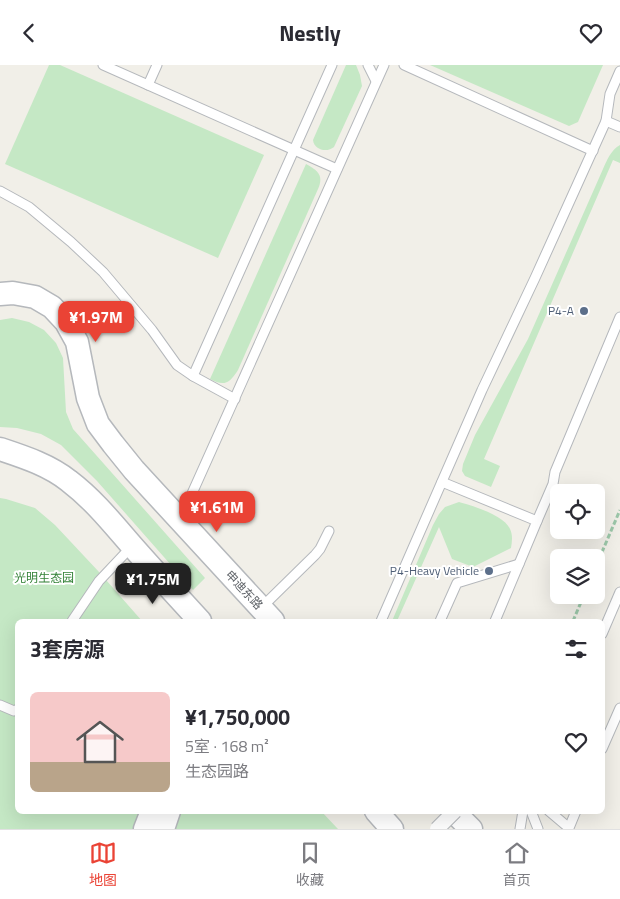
<!DOCTYPE html>
<html lang="zh">
<head>
<meta charset="utf-8">
<style>
  body { margin:0; font-family:"Titillium Web","Noto Sans SC",sans-serif; background:#f7f7f7; color:#2b2b33; height:100vh; display:flex; flex-direction:column; font-size:19px; white-space:nowrap }
  * { box-sizing:border-box; margin:0 }
  p { font-size:16px; color:#7c7c81 }
  .icon { flex:none; width:28px; height:28px; fill:none; stroke:currentColor; stroke-width:2; stroke-linecap:round; stroke-linejoin:round }
  .map { position:relative; flex:1; overflow:hidden }
  .sheet { position:absolute; left:15px; top:554px; width:590px; height:195px; display:flex; flex-direction:column; background:#fff; border-radius:8px; box-shadow:0 5px 20px #0002 }
  .sheet>* { flex:none }
  .controls { position:absolute; left:550px; top:419px; display:grid; gap:10px }
  .controls a { display:grid; place-items:center; width:55px; height:55px; border-radius:8px; background:#fff; box-shadow:0 5px 20px #0002; font-size:25px }
  .price { position:absolute; translate:-50% -42px; padding:0 11px; border-radius:10px; background:#ea4335; color:#fff; font-size:16px; line-height:32px; filter:drop-shadow(0 1px 2px #0008) }
  .price::after { content:''; position:absolute; left:50%; top:30px; width:15px; height:11px; margin-left:-8px; background:inherit; clip-path:polygon(0 0,100% 0,50% 100%) }
  .price.on { background:#222; color:#fff }
  ul { padding:0; list-style:none }
  li { display:flex; align-items:center; gap:15px; height:125px; padding:0 15px }
  li span { display:grid; place-items:center; flex:none; width:140px; height:100px; border-radius:8px; color:#555 }
  li>.icon { margin-inline-start:auto }
  span .icon { width:60px; height:60px; fill:#fffc; stroke-width:1 }
  li b { font-size:21px }
  h2 { display:flex; justify-content:space-between; align-items:center; height:60px; padding:0 15px; font-size:21px }
  header { display:flex; justify-content:space-between; align-items:center; height:65px; padding:0 15px; background:#fff; font-size:22px; font-weight:700 }
  .tabs { display:flex; justify-content:space-around; align-items:center; height:70px; border-top:1px solid #e1e1e2; background:#fff; font-size:14px; color:#7c7c81 }
  .tabs a { display:grid; justify-items:center; gap:2px }
  .tabs .on { color:#ea4335 }
  .map>svg:first-child { display:block }
  .green { fill:#c5e8c5 }
  .lines { fill:none; stroke-linecap:round; stroke-linejoin:round }
  .service-casing { stroke:#b5b8bc; stroke-width:11 }
  .tertiary-casing { stroke:#b5b8bc; stroke-width:25 }
  .path { stroke:#9cc7a9; stroke-width:3; stroke-dasharray:5 2.5; stroke-linecap:butt }
  .service { stroke:#fff; stroke-width:9 }
  .tertiary { stroke:#fff; stroke-width:22 }
  .pedestrian-bridge-casing { stroke:#b5b8bc; stroke-width:16; stroke-linecap:butt }
  .pedestrian-bridge { stroke:#fff; stroke-width:14 }
  .service-dot { fill:#5c6f8a; stroke:#fff; stroke-width:2 }
  .labels { text-anchor:middle; stroke-width:4; stroke-linejoin:round; paint-order:stroke }
  .service-label { font-size:12px; fill:#4e5e75; stroke:#fff; text-anchor:end }
  .park-label { font-size:12px; fill:#348238; stroke:#fff }
  .street-label { font-size:12px; fill:#5f6368; stroke:#fff }
</style>
</head>
<body>
<header><svg class="icon" aria-label="back" viewBox="0 0 24 24"><path d="M15 5l-7 7 7 7"/></svg>Nestly<svg class="icon" aria-label="heart" viewBox="0 0 24 24"><path d="M12 20l-8-8c-3-5 5-10 8-4 3-6 11-1 8 4z"/></svg></header>
<div class="map">
<svg width="620" height="764" viewBox="0 0 620 764">
  <rect width="100%" height="100%" fill="#f1efe8"/>
  <g class="green">
    <path d="M49,0H60L264,90L218,193L5,99Z"/>
    <path d="M346,0H356L360,10L362,21L334,82C327,88 314,85 313,75Z"/>
    <path d="M430,0H603L578,57L569,61Z"/>
    <path d="M620,80V98L613,95L484,394L500,401L491,422L465,411L462,406L463,399L475,370L528,274L603,104C607,95 611,85 620,80Z"/>
    <path d="M306,99C318,106 324,110 318,124L238,305C230,318 224,322 210,314Z"/>
    <path d="M12,253L29,257L44,265L56,278L63,293L66,347L73,364L205,513L193,525L97,416L61,380L41,369L17,363L0,362V255Z"/>
    <path d="M0,433L6,434L35,443L55,460L99,507L142,556H18V746H144L137,764H0Z"/>
    <path d="M459,437C473,441 504,450 510,464C513,470 512,477 511,483L473,502L452,494L439,462L397,556H392L433,460L439,449L445,442Z"/>
    <path d="M174,746H321L338,764H168Z"/>
  </g>
  <g class="lines">
    <g class="service-casing">
      <g id="service">
        <path d="M103,0L337,104"/>
        <path d="M368,0L376,16"/>
        <path d="M404,0L593,86"/>
        <path d="M148,20L157,0"/>
        <path d="M606,56L620,62"/>
        <path d="M0,126L29,142L71,177L103,207L152,265L177,300L193,311L332,0"/>
        <path d="M193,311L235,334"/>
        <path d="M442,417L537,456L495,556"/>
        <path d="M181,453L384,0"/>
        <path d="M537,456L553,419L555,407L620,252"/>
        <path d="M261,543L315,490L320,484L329,466"/>
        <path d="M72,556L99,516L132,481"/>
        <path d="M381,556L482,325L535,213L606,56L610,29L620,6"/>
        <path d="M440,556L457,518L519,499"/>
        <path d="M602,569L620,527"/>
        <path d="M0,640L14,646L18,644"/>
        <path d="M602,684L620,643"/>
        <path d="M531,746L538,764"/>
        <path d="M549,746L569,763L576,746"/>
        <path d="M520,764L523,746"/>
      </g>
    </g>
    <g class="tertiary-casing">
      <g id="tertiary">
        <path d="M0,229L13,228L35,232L52,242L66,257L77,277L88,333L98,359L113,379L134,405L273,556"/>
        <path d="M0,384C24,392 49,400 69,416C94,435 113,459 133,482C155,507 178,532 200,556"/>
        <path d="M376,746L392,764"/>
        <path d="M453,746L471,764"/>
        <path d="M145,764L152,746"/>
        <path d="M163,764L169,746"/>
      </g>
    </g>
    <g class="path">
      <path d="M596,501L620,445"/>
      <path d="M573,556L584,530"/>
    </g>
    <use href="#service" class="service"/>
    <use href="#tertiary" class="tertiary"/>
    <g class="pedestrian-bridge-casing">
      <path id="pedestrian-bridge" d="M437,764L455,746"/>
    </g>
    <use href="#pedestrian-bridge" class="pedestrian-bridge"/>
  </g>
  <g class="service-dot">
    <circle cx="584" cy="246" r="5"/>
    <circle cx="489" cy="506" r="5"/>
  </g>
  <g class="labels">
    <g class="service-label">
      <text x="574" y="250">P4-A</text>
      <text x="479" y="510">P4-Heavy Vehicle</text>
    </g>
    <g class="park-label">
      <text x="44" y="517">光明生态园</text>
    </g>
    <g class="street-label">
      <text transform="translate(244 525) rotate(47)" y="4">申迪东路</text>
    </g>
  </g>
</svg>
<div class="controls">
<a><svg class="icon" aria-label="locate" viewBox="0 0 24 24"><circle cx="12" cy="12" r="6"/><path d="M12 2v4M12 18v4M2 12h4M18 12h4"/></svg></a>
<a><svg class="icon" aria-label="layers" viewBox="0 0 24 24"><path d="M12 4l9 5-9 5-9-5zM3 14l9 5 9-5"/></svg></a>
</div>
<b class="price" style="left:96px;top:278px">¥1.97M</b>
<b class="price" style="left:217px;top:468px">¥1.61M</b>
<b class="price on" style="left:153px;top:540px">¥1.75M</b>
<section class="sheet">
<h2>3套房源<svg class="icon" aria-label="filters" viewBox="0 0 24 24"><path d="M4 7h16M4 17h16"/><circle cx="9" cy="7" r="2"/><circle cx="15" cy="17" r="2"/></svg></h2>
<ul>
<li><span style="background:linear-gradient(#f6c9c9 70%,#b9a48a 0)"><svg class="icon" aria-label="home" viewBox="0 0 24 24"><path d="M3 11l9-7 9 7M6 9v11h12V9"/></svg></span><div><b>¥1,750,000</b><p>5室 · 168 m²</p><p>生态园路</p></div><svg class="icon" aria-label="heart" viewBox="0 0 24 24"><path d="M12 20l-8-8c-3-5 5-10 8-4 3-6 11-1 8 4z"/></svg></li>
</ul>
</section>
</div>
<nav class="tabs">
<a class="on"><svg class="icon" aria-label="map" viewBox="0 0 24 24"><path d="M3 6l6-2 6 2 6-2v14l-6 2-6-2-6 2zM9 4v14M15 6v14"/></svg>地图</a>
<a><svg class="icon" aria-label="saved" viewBox="0 0 24 24"><path d="M7 4h10v16l-5-4-5 4z"/></svg>收藏</a>
<a><svg class="icon" aria-label="home" viewBox="0 0 24 24"><path d="M3 11l9-7 9 7M6 9v11h12V9"/></svg>首页</a>
</nav>
</body>
</html>
